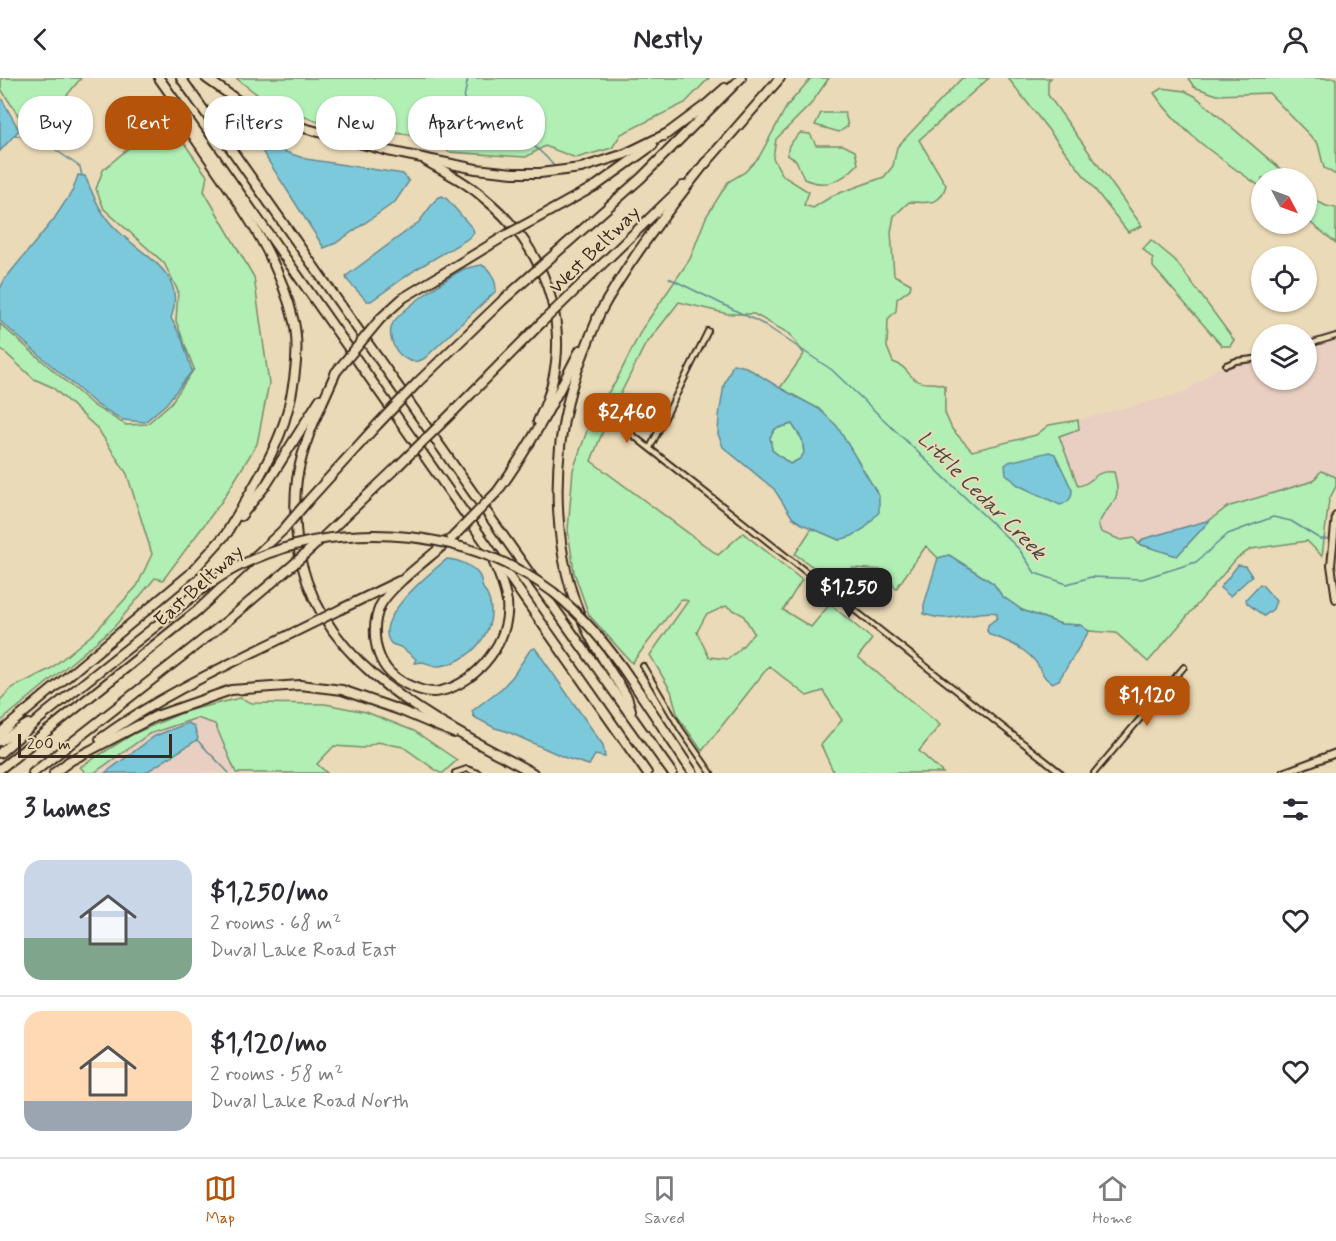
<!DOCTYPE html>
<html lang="en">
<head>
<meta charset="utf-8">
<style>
  body { margin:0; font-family:Mynerve,sans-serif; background:#f7f7f7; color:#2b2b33; height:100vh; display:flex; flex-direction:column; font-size:22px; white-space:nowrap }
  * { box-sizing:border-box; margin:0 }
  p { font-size:20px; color:#7c7c81 }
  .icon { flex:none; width:33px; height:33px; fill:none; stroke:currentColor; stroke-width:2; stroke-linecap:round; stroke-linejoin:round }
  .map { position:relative; height:695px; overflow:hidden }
  .drawer { display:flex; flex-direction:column; background:#fff; flex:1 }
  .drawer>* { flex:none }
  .banner { position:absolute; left:18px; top:18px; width:600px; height:54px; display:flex; gap:12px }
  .needle { width:39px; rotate:131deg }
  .fabs { position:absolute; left:1251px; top:90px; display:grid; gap:12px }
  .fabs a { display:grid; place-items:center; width:66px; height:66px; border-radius:50%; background:#fff; box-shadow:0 2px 4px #0004; font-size:30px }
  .scale { position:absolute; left:18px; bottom:15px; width:154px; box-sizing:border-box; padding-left:6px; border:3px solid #3b2a1e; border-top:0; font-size:16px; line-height:21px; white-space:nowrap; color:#3b2a1e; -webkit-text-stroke:4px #ebdab7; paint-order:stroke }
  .price { position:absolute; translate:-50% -51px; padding:0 14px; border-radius:12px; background:#b45309; color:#fff; font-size:20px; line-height:39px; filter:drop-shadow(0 2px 3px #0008) }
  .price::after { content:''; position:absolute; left:50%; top:36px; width:18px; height:14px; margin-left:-9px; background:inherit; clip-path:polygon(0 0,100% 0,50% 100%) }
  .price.active { background:#222; color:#fff }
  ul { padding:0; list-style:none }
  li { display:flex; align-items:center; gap:18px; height:150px; padding:0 24px }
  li+li { border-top:2px solid #e1e1e2 }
  li span { display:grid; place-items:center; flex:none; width:168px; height:120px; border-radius:18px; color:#555 }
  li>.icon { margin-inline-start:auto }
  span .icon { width:72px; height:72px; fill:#fffc; stroke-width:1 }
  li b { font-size:26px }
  h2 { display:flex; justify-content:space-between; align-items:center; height:72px; padding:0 24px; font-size:26px }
  .chip { padding:0 21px; border-radius:24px; background:#fff; box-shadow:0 2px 4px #0004; font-size:21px; line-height:54px }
  .chip.active { background:#b45309; color:#fff }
  header { display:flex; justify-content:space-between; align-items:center; height:78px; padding:0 24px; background:#fff; font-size:27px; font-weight:700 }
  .tabs { display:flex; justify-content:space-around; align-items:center; height:84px; border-top:2px solid #e1e1e2; background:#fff; font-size:16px; color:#7c7c81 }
  .tabs a { display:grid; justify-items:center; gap:3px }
  .tabs .active { color:#b45309 }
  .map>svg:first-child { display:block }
  .built { fill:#e9cfc1 }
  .green { fill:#b1efb5; stroke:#768c6a; stroke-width:1.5; fill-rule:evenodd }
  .water { fill:#7dc9dc; stroke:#638990; stroke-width:1.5; fill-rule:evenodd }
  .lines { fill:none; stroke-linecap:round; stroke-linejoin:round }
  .stream { stroke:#638990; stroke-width:1.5 }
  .street-casing { stroke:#3b2a1e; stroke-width:8 }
  .secondary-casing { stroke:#3b2a1e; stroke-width:10 }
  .highway-casing { stroke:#3b2a1e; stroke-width:12 }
  .street { stroke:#ebdab7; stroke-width:4 }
  .secondary { stroke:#ebdab7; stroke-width:6 }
  .highway { stroke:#ebdab7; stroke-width:8 }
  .highway-bridge-casing { stroke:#3b2a1e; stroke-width:12; stroke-linecap:butt }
  .highway-bridge { stroke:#ebdab7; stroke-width:8 }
  .labels { text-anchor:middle; stroke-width:4.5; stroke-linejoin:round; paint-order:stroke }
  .street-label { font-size:20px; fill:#3b2a1e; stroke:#ebdab7 }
  .water-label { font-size:21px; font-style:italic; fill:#484a44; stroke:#ebdab7 }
</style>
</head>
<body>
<header><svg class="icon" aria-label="back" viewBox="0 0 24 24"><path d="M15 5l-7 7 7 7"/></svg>Nestly<svg class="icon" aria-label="person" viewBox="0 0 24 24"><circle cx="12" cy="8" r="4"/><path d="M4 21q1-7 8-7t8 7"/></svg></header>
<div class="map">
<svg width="1336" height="695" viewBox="0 0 1336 695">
  <rect width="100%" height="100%" fill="#ebdab7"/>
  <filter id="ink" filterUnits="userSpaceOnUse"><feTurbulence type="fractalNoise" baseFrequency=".0167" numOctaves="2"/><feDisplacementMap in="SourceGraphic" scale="12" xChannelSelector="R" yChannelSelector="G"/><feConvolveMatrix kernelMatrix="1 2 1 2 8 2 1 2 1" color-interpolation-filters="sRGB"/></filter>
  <g filter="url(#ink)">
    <g class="built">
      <path d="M1336,253V399L1321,393L1313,403L1227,429L1210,442L1143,461L1139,466L1134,460L1121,462L1101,454L1098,446L1103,436L1117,420L1119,411L1095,396L1089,405L1078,409L1059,358L1079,351L1078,342L1183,315L1226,284L1261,274L1262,302H1306L1307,261Z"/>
      <path d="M197,639L215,646L236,695H94L149,656Z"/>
    </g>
    <g class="green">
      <path d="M1,0H81L42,48L29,54L1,11Z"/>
      <path d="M236,0H709L685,25L621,56L612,70L576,80L545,68L526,79L449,74L432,60L321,45L267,24Z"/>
      <path d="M811,0H829L811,26L776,61L773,80L783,98L809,114L804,127L813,130L834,117L884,99L893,88L897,69L962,0H989L919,62L946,107C940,129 928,124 909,124L894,138L891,154L894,197L911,206L910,211L897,221L896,233L888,241L887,269L893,284C908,289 906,296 916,302C925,308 933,302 945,308V335L952,351L972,373L1036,357L1049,347L1078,342L1079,351L1059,358L1078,408C1096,405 1091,392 1114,394C1123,426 1111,421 1098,446L1101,454L1121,462L1134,460L1139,466L1177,478L1210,442L1227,429L1313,403L1321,393L1336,399V408L1329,422L1322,478L1307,463L1251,471L1237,480L1148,584L1116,555L1089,553L1080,547L1061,546L1022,532L1002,518L993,505L949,477L938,480L926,468L896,511L883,492L852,490L834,504L795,476L812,450L839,462L819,331L780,310L804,276L790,256L754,236H728L679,224L644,269L607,343L591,383L718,477L743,455L802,502L783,532L811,549L830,526L872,561L858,579L940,647L919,673L943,695H834L821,667L842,642L823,613L807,618L769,588L702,673L678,639L671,613L650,577L688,523L681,521L632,585L589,537L574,494L568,452L573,392L593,336L615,305L642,251L690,181L706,139L728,104L745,94L759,79L787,28ZM726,528L743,537L754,555L739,572L728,581L709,579L697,554L706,537Z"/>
      <path d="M1008,0H1051L1048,3V17L1142,148L1128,154Z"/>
      <path d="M1188,0H1336V97L1324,90L1318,66L1269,15L1217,17L1194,9Z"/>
      <path d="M1162,10L1185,13L1195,18L1291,100H1262L1261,109C1222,82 1181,55 1154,15Z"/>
      <path d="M161,32L207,98L204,113L254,199L269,305L257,366L222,423L163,502L155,500L114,549L0,644V622L12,610L50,591L94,555L137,508L152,476L127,396L98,351L52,309L34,301L0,270V246L94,328L126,347L147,346L171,325L194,291L176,243L178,213L164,185L104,131L96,111L103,92L131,68Z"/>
      <path d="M821,35H845L848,48L839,54L815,47Z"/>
      <path d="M800,55L810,56L816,67H843L855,73L858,86C842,103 827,111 804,101L796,82L787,77L789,67Z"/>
      <path d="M1306,117L1326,128L1336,130V165L1307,142Z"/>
      <path d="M1151,162L1175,182L1234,262L1230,268H1222L1153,189V181L1143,171Z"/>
      <path d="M792,346L802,361L804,376L800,381L790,386L772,372L770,359L775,351Z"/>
      <path d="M240,620L252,625L325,626L366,634L414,653L457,682L443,695H440L403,669L377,664L363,670L334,668L317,686L327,695H236L215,646L197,640L149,656L94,695H86L80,689L133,656L186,633Z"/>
    </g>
    <g class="water">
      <path d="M0,18L19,52L0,73Z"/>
      <path d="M265,67L306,81L403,96L409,103L395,124L336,165L324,170L262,73Z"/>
      <path d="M78,97L85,98C93,117 100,135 115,150C141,178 188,193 171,240L182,261L192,293L166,326L145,344L123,342L97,327L0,243V211L5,201L54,141L73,112Z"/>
      <path d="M442,118L447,121L473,151L474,155L466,162L418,190L371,223H367L347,202L346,198L419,144L437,120Z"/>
      <path d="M482,187C491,192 496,202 496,213L425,280C420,283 414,285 408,282C396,277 387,260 392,247C397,234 450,198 464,191C470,189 476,188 482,187Z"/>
      <path d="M733,286L746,289L780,310L819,331L837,348L879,418V434L865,450L852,458L839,462L802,446L792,439L774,411L723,369L718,356L719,338L724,307ZM792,346L802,361L804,375L800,381L790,386L772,372L770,359L775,351Z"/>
      <path d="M1049,374L1055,376L1072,412C1072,420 1069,424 1060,427L1018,407L1006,396L1005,387L1009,384Z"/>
      <path d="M1210,442L1177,478L1139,466L1143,461Z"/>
      <path d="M949,477L993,505L1002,518L1022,532L1061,546L1080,547L1089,553L1059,602L1052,605C1042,600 1042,591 1035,583C1024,570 1006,562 990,557L987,553L988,547L997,540V535C986,531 958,540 944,540C937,540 930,538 924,536V527L938,480Z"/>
      <path d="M447,481C459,482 472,487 479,497C482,501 481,506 483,510C506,541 476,584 440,588C433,589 429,585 422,584C420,584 417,585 414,585L416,581C411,577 404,570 398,568C393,566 393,568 390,564C373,540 431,494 447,481Z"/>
      <path d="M1238,487L1245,488L1252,498L1230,518L1220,510Z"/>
      <path d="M1260,506L1263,508L1276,523L1273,531L1264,538L1247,525L1246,521Z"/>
      <path d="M535,570L603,667L605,679L595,677L589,687L566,680L506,653L495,650L474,639L472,633L502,610L513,598L530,572Z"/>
      <path d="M188,645L194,648L198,660L197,662L145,695H105L155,658Z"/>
    </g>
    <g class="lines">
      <g class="stream">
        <path d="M468,0L463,25C496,42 532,60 555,89"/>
        <path d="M15,57L42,64"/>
        <path d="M56,72L80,89L82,98"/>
        <path d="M669,200L765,247L832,292L1019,471L1035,495L1067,506L1091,499L1142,501L1196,484L1228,456L1273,439L1291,443L1320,461H1332"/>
        <path d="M197,662L229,695"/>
      </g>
      <g class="street-casing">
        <g id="street">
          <path d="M1306,267L1336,258"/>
          <path d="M1226,287L1236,283L1262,280"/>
          <path d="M616,344L1061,695"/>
          <path d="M650,370L708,253"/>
          <path d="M643,588L681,652L711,695"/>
          <path d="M455,695L467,691L478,695"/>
          <path d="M1094,695L1184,589"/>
        </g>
      </g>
      <g class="secondary-casing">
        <g id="secondary">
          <path d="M1336,438L1331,487L1336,521"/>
          <path d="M1283,695L1336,675"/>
        </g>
      </g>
      <g class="highway-casing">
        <g id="highway">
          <path d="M159,0L647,695"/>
          <path d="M181,0L540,510L672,695"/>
          <path d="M206,0L240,24L293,47L388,73L476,91L513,95H540L581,90L625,76L668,55"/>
          <path d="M183,42C224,106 277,168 294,244C301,277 292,325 280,356C266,391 245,423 226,456"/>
          <path d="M664,58L707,26L725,10"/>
          <path d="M426,83C446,94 467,105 484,120C552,175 578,263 538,343"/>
          <path d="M704,87L780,0"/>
          <path d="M532,143L597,107L653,67"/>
          <path d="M548,182L641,100L741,0"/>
          <path d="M561,226L683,108"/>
          <path d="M599,237C588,264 576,291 569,319C551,390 553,481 585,548C596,573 613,596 627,619L631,632"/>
          <path d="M381,240L403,220L508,156"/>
          <path d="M597,240C627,184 667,134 706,84"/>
          <path d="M336,294C321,328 303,363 297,401C294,423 295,446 298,468C317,590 436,642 533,695"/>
          <path d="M418,304L502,223"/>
          <path d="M454,333L541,245"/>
          <path d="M497,414C530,369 555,321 580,272"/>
          <path d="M307,424L377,347"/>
          <path d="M241,438L266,407L320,321"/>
          <path d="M449,462C431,479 390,508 380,528C373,545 373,560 379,577C385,592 392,598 406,606C417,611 429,616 441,613C478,604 511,562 507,524C505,510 500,498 494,485"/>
          <path d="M317,465L398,388"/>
          <path d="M341,531L399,503"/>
          <path d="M631,602L693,695"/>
          <path d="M0,655L190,496L228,454"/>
          <path d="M100,661C166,613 243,580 317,543"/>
          <path d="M0,663L28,646"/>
          <path d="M0,675L45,636L171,536"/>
          <path d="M68,684L156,638L231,612L300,607L342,612L402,633L454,655"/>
          <path d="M0,691L198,532L283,452"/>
          <path d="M33,695L227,543L294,486"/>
          <path d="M54,695L70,683"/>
        </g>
      </g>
      <use href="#street" class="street"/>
      <use href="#secondary" class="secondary"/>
      <use href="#highway" class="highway"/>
      <g class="highway-bridge-casing">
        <g id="highway-bridge">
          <path d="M508,156L532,143"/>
          <path d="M502,223L548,182"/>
          <path d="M541,245L561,226"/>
          <path d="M336,294L381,240"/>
          <path d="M377,347L418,304"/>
          <path d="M398,388L454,333"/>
          <path d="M283,452L307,424"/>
          <path d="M452,460L497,414"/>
          <path d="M294,486L316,466"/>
          <path d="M171,536C197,514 223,494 254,481C350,441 469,451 553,514C584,539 609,569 631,602"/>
          <path d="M317,543L341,531"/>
        </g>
      </g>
      <use href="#highway-bridge" class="highway-bridge"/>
    </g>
  </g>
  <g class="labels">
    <g class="street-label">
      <text transform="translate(594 171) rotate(-44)" y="7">West Beltway</text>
      <text transform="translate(198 507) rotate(-42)" y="7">East Beltway</text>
    </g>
    <g class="water-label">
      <text transform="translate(982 417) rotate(45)" y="7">Little Cedar Creek</text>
    </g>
  </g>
</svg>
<div class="fabs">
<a><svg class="needle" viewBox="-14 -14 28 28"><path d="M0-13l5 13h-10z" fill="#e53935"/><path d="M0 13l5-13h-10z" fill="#7c7c81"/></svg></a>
<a><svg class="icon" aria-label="locate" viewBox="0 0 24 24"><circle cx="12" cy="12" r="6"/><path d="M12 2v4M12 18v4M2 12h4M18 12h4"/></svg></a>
<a><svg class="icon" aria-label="layers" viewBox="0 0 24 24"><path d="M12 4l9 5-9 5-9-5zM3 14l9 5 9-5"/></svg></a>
</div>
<div class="scale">200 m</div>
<b class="price" style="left:627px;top:366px">$2,460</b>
<b class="price active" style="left:849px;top:541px">$1,250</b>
<b class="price" style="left:1147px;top:649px">$1,120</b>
<div class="banner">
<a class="chip">Buy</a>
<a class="chip active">Rent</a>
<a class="chip">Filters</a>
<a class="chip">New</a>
<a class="chip">Apartment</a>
</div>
</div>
<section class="drawer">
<h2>3 homes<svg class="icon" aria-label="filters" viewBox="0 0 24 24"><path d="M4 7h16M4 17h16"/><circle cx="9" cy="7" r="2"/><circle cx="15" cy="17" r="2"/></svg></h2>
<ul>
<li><span style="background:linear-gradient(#c9d6e8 65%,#7fa58c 0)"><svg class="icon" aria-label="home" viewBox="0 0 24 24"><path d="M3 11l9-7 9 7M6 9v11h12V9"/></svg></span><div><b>$1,250/mo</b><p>2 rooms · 68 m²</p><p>Duval Lake Road East</p></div><svg class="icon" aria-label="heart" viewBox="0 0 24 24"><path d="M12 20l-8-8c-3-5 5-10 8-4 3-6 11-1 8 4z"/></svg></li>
<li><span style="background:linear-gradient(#ffd9b3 75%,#9aa5b1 0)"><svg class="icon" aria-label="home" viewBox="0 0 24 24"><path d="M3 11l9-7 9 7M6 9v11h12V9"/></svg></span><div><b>$1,120/mo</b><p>2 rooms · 58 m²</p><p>Duval Lake Road North</p></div><svg class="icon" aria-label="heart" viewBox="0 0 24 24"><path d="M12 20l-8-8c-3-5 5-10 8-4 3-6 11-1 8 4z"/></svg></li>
</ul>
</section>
<nav class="tabs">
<a class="active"><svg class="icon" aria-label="map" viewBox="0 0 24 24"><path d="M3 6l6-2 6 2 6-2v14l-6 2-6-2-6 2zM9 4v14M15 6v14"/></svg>Map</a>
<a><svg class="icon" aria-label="saved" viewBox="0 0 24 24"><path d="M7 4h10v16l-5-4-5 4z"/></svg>Saved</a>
<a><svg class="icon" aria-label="home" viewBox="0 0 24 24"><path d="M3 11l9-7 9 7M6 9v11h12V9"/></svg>Home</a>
</nav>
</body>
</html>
